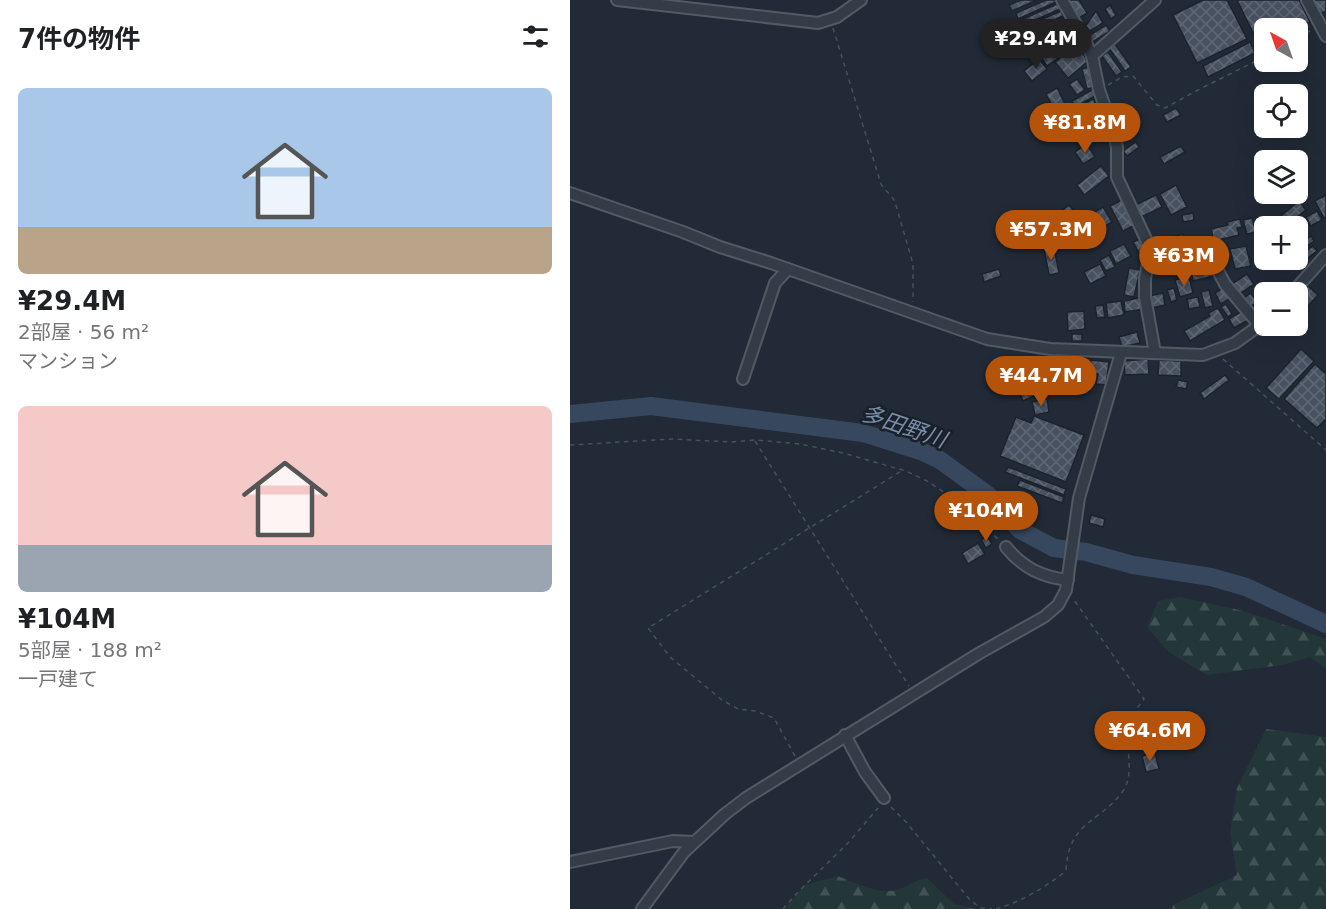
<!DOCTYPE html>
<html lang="ja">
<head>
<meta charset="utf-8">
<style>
  body { margin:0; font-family:"DejaVu Sans","Noto Sans JP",sans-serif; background:#f2f2f2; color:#202124; height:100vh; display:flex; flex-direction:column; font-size:22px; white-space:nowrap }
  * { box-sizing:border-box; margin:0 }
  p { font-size:20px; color:#757577 }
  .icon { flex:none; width:33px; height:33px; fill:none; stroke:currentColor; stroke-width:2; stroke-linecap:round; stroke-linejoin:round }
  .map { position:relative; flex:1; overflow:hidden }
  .details { display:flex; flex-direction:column; background:#fff; width:570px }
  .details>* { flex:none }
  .needle { width:39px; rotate:320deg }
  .fabs { position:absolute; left:684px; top:18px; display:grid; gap:12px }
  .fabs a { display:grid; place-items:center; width:54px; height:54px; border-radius:9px; background:#fff; box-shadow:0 6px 24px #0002; font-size:30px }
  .price { position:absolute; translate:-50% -51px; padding:0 14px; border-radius:21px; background:#b45309; color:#fff; font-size:20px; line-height:39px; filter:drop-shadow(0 2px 3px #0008) }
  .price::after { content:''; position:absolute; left:50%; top:36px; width:18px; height:14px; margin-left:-9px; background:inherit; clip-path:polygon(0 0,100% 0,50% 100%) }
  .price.current { background:#222; color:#fff }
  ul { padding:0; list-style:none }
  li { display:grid; align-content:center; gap:12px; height:318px; padding:0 18px }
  li span { display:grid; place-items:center; height:186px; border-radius:9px; color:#555 }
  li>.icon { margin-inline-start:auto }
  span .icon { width:108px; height:108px; fill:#fffc; stroke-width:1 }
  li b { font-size:26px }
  h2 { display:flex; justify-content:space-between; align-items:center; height:72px; padding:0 18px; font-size:26px }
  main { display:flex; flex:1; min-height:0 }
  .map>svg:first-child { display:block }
  .forest { fill:url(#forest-firs) }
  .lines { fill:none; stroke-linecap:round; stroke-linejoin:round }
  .river { stroke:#37475e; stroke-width:18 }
  .building { fill:url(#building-cross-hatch); stroke:#1c232d; stroke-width:1.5 }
  .street-casing { stroke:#525a64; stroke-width:14 }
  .path { stroke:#425456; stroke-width:1.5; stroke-dasharray:4.5 4.5; stroke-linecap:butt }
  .street { stroke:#343c47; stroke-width:10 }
  .labels { text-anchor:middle; stroke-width:5; stroke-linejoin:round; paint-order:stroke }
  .water-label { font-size:22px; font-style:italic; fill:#788eaa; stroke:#1a212b }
</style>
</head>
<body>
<main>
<section class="details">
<h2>7件の物件<svg class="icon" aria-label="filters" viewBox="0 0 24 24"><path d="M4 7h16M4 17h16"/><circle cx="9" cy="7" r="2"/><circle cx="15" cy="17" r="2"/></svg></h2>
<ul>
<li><span style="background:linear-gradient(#a9c7e8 75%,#b9a48a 0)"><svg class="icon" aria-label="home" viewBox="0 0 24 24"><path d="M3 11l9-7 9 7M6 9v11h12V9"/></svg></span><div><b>¥29.4M</b><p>2部屋 · 56 m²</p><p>マンション</p></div></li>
<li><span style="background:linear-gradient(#f6c9c9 75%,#9aa5b1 0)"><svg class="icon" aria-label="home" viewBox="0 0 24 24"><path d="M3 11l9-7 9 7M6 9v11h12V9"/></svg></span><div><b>¥104M</b><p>5部屋 · 188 m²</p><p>一戸建て</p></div></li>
</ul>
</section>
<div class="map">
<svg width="756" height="909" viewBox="0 0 756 909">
  <defs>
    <pattern id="forest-firs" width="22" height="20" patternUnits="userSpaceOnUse" patternTransform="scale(1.5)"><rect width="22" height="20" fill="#243738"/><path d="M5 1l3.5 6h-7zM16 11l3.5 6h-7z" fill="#415253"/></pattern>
    <pattern id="building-cross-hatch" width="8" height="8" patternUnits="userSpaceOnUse" patternTransform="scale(1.5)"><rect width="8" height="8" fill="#475160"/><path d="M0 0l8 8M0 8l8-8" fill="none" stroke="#5f6875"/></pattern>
  </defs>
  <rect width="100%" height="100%" fill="#212a36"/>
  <g class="forest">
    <path d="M610,597L674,611L756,639V669L740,657L712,665L637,675L600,653L577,627L588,601Z"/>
    <path d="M696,729L756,737V909H602L603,905L667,875L660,832L667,788Z"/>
    <path d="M268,876C281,882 312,895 326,890C337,887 345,880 357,878L384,904L405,909H215L235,885Z"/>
  </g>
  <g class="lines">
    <path class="river" d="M0,414L81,406L293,433L353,452L370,460L418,495L450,530L484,548L516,552L563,565L641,577L676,587L756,624"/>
  </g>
  <g class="building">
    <path d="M451,0H467L442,11L439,5Z"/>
    <path d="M476,0H485L486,2L448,19L446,13Z"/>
    <path d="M498,0H509L517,13L509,18Z"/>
    <path d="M633,0H657L677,39L627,63L603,15Z"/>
    <path d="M667,0H729L740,22L727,28H694V45L690,47Z"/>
    <path d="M743,0H756V11L750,14Z"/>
    <path d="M487,4L490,9L456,24L453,19Z"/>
    <path d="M540,5L546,15L541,19L535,9Z"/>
    <path d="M491,11L493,16L458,31L456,26Z"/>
    <path d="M526,11L533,23L518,32L515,27Z"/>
    <path d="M493,18L495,24L462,38L459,33Z"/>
    <path d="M536,25L540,31L521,43L517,37Z"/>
    <path d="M499,29L503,36L491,44L487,37Z"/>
    <path d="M483,35L487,41L481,46L476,41Z"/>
    <path d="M680,42L685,53L638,77L633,66Z"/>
    <path d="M509,43L517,62L498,78L485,62Z"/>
    <path d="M545,44L561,67L555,71L539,48Z"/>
    <path d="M483,46L490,57L477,66L470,56Z"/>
    <path d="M538,52L552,72L546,76L532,56Z"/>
    <path d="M469,59L477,69L462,81L454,71Z"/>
    <path d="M519,67L525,87L517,89L512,69Z"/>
    <path d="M507,79L515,90L507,95L499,84Z"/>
    <path d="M487,88L496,106L485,111L476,94Z"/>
    <path d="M524,89L527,95L505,107L502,101Z"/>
    <path d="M523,99L527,106L510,115L506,108Z"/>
    <path d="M606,108L611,115L597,122L593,115Z"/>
    <path d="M532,126L539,138L531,143L524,131Z"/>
    <path d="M566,142L569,147L557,156L553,151Z"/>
    <path d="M517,144L525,157L513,164L505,152Z"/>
    <path d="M611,146L615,152L594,164L590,157Z"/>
    <path d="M531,166L539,176L514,195L507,185Z"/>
    <path d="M606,185L617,207L601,215L590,194Z"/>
    <path d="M586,195L592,207L569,218L563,206Z"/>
    <path d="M756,195V217L754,218L745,201Z"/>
    <path d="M552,200L565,225L553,231L540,206Z"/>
    <path d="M729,201L736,210L715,226H711L706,220Z"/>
    <path d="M499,205L506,214L491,226L484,217Z"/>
    <path d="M533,207L542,222L522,234L513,219Z"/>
    <path d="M747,211L752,220L741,226L736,217Z"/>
    <path d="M623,213L624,220L613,222L612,215Z"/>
    <path d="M682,218L686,232L677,234L673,220Z"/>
    <path d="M670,219L672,227L667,228L669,235L644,241L641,229L658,225L657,222Z"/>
    <path d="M613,234L617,248L589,256L585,242Z"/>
    <path d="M741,236L744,241L728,252V245Z"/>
    <path d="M570,239L576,250L569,253L563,242Z"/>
    <path d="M636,239L638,250L625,252L624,241Z"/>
    <path d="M554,244L561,256L546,264L540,251Z"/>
    <path d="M676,246L681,266L665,269L660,249Z"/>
    <path d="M743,246L747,251L732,262L729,256Z"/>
    <path d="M484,248L489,273L479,275L474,249Z"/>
    <path d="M640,252L642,261L629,264L627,255Z"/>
    <path d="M539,255L545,267L536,271L530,260Z"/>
    <path d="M530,264L536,276L520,284L514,272Z"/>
    <path d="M642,267L644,276L623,281L621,272Z"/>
    <path d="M559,268L570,270L564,297L554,295Z"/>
    <path d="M429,269L431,276L414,282L412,274Z"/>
    <path d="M677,274L684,284L668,295L661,285Z"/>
    <path d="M619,277L623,293L610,297L605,280Z"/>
    <path d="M738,286L748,295L728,317V297Z"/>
    <path d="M604,288L607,300L601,302L597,290Z"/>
    <path d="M653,288L659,299L651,304L645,293Z"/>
    <path d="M639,290L643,306L635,308L631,292Z"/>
    <path d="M593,293L595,305L582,308L579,296Z"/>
    <path d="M681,293L687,302L680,307L674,298Z"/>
    <path d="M573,297L574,309L555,312L554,301Z"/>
    <path d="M628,297L630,307L619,309L617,299Z"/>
    <path d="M551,301L554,315L538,318L536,303Z"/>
    <path d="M694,301V313L689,317L683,310Z"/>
    <path d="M656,304L662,314L658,317L651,307Z"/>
    <path d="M533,305L535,317L527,318L525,306Z"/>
    <path d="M648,308L655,320L620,341L614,331L640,316L638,313Z"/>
    <path d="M514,311L515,329L498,331L497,312Z"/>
    <path d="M672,311L678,320L664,328L659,319Z"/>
    <path d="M567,332L570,343L552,347L549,337Z"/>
    <rect x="502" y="334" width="10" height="7"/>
    <path d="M731,349L744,361L709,399L696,388Z"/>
    <path d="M510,357L518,358L517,366L509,365Z"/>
    <path d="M578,359L579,374L555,375L554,361Z"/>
    <path d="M483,360L486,391H478L476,361Z"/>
    <path d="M521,360L539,362L536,385L526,384L528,374L519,373Z"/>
    <path d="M589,360L611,361V376L588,375Z"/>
    <path d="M495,364L496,391H488L486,365Z"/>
    <path d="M745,364L756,374V419L747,428L714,399Z"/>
    <path d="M505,371L507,390L499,391L498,372Z"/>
    <path d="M655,375L659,380L634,399L630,393Z"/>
    <path d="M608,380L618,382L616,389L606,387Z"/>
    <path d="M469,384L473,392L453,401L450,393Z"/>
    <path d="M477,399L479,412L465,415L462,402Z"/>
    <path d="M464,416L514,435L496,482L430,456L446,417L461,423Z"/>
    <path d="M438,467L496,489L494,495L435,472Z"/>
    <path d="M450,480L494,497L492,503L447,486Z"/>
    <path d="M521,515L535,519L533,527L519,523Z"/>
    <path d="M417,536L422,544L416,548L411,540Z"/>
    <path d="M408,543L415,554L398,564L392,553Z"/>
    <path d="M593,729L596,738L577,743L574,734Z"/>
    <path d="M585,753L589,769L576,772L572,756Z"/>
  </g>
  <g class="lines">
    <g class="street-casing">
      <g id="street">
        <path d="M47,0L248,23L267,17L291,0"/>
        <path d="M492,0L513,36L522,56L529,90L545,136L547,148V177L581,250L575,278V297L585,353"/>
        <path d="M737,0L756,36"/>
        <path d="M522,56L585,0"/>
        <path d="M0,193L113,232L150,247L201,263L417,339L480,349L633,355L665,343L694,322"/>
        <path d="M646,267L655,284L690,326"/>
        <path d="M723,292L756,255"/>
        <path d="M173,379L205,283L218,269"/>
        <path d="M436,547C453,568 472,577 498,580"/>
        <path d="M275,735L295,772L314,798"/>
        <path d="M0,862L103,841L124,842"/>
        <path d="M72,909L114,852L155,814L176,798L408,654L474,617L488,605L496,590L509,498L551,353"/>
      </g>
    </g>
    <g class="path">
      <path d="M263,28L311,184C315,191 321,194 325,202L343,264V302"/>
      <path d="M728,37L740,31"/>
      <path d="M538,85L552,77L563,76L587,105L595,108L626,91L694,57"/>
      <path d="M653,359L756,450"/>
      <path d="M185,441L339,686"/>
      <path d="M0,445L102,439L161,442L185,440L230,444L273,453L336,471L357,481L380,496L428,539"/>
      <path d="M225,756L204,718L185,711L168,709L152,700L100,657L78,628L333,470"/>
      <path d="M321,807L336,822L400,900L411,908L422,909"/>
      <path d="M213,909L227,893L278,843L308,808"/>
      <path d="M426,909C453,901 474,888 496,871C498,821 530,823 553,791C567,772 552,735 558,722C562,714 569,706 574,699L504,600"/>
    </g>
    <use href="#street" class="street"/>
  </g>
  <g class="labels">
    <g class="water-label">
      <text transform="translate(334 426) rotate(19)" y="8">多田野川</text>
    </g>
  </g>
</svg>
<div class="fabs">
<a><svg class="needle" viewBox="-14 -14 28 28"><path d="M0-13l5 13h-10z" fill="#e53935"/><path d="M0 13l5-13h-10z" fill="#757577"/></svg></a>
<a><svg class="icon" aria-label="locate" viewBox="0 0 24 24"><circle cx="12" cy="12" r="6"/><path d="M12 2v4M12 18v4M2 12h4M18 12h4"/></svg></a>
<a><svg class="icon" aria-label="layers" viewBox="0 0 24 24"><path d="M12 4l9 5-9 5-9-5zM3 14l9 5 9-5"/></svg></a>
<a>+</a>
<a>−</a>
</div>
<b class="price current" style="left:466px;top:70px">¥29.4M</b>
<b class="price" style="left:515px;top:154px">¥81.8M</b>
<b class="price" style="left:481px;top:261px">¥57.3M</b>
<b class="price" style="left:614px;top:287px">¥63M</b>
<b class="price" style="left:471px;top:407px">¥44.7M</b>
<b class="price" style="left:416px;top:542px">¥104M</b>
<b class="price" style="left:580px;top:762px">¥64.6M</b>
</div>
</main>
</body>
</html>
